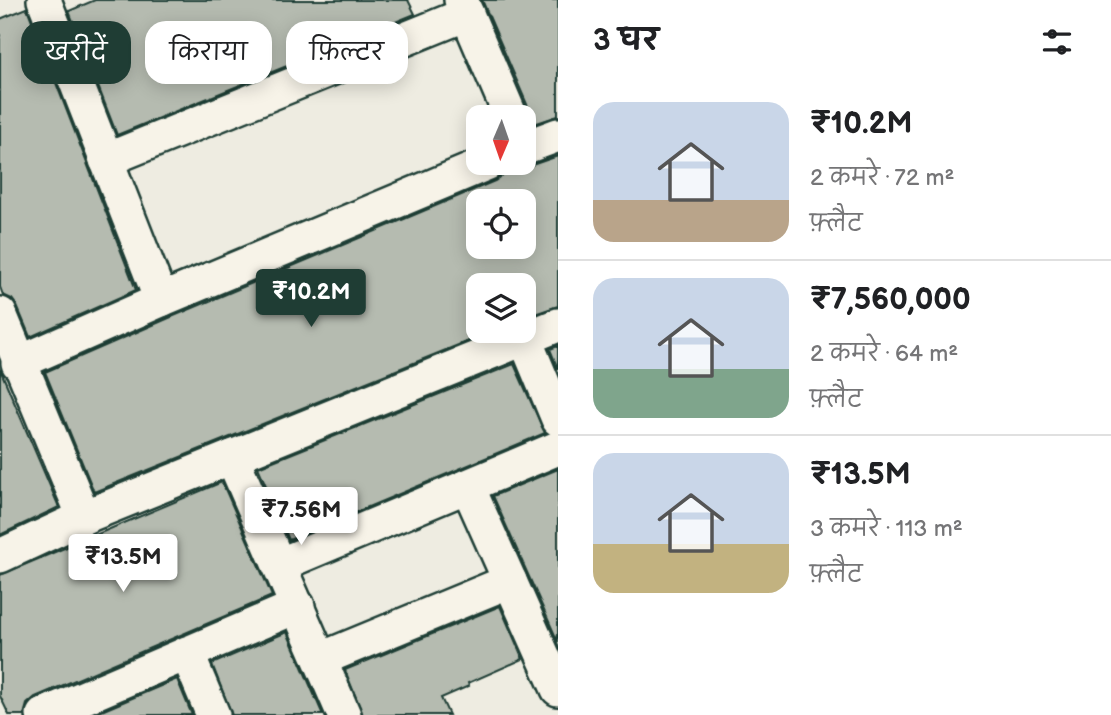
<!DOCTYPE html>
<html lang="hi">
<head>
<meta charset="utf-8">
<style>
  body { margin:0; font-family:"Balsamiq Sans","Playpen Sans Deva",sans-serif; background:#f6f6f6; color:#202124; height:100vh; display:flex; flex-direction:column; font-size:26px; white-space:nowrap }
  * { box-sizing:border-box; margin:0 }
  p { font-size:23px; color:#757577 }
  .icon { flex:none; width:38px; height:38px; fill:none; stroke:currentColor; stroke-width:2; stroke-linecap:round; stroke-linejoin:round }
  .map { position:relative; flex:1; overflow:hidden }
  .panel { display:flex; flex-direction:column; background:#fff; width:553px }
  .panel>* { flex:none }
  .guide { position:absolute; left:21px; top:21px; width:430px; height:63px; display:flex; gap:14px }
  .needle { width:46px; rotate:182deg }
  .fabs { position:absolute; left:466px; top:105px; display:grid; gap:14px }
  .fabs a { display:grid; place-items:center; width:70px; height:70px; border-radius:14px; background:#fff; box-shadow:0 4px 18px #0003; font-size:35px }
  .price { position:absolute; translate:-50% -60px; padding:0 16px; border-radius:7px; background:#fff; color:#222; font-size:23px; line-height:46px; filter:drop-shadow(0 2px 4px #0008) }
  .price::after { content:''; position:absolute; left:50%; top:42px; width:21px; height:16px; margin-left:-10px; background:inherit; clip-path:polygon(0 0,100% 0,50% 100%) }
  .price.active { background:#1f3d34; color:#fff }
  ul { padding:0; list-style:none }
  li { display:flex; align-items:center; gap:21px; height:175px; padding:0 35px }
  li+li { border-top:2px solid #e0e0e0 }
  li span { display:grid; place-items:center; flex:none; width:196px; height:140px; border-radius:21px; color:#555 }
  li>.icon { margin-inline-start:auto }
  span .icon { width:84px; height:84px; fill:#fffc; stroke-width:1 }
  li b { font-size:30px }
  h2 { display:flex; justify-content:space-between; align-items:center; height:84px; padding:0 35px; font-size:30px }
  .tag { padding:0 24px; border-radius:21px; background:#fff; box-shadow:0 4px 18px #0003; font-size:24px; line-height:63px }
  .tag.active { background:#1f3d34; color:#fff }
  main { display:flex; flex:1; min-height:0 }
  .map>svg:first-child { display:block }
  .building { fill:#b5bbb0; stroke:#1f3d34; stroke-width:2; fill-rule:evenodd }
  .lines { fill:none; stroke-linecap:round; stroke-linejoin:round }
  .minor-casing { stroke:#1f3d34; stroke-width:38 }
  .minor { stroke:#f7f3e8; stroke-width:33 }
</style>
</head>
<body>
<main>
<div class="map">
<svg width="558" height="715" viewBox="0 0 558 715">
  <rect width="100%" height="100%" fill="#eeece1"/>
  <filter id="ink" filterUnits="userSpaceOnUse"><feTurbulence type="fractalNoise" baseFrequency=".0143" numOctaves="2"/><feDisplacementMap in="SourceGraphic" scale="14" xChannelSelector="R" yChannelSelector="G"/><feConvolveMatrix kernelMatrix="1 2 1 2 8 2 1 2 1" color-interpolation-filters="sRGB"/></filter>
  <g filter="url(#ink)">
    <g class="building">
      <path d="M95,0H408L415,14L117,135L69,11Z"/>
      <path d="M482,0H558V116L528,126L530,119L529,109Z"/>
      <path d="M27,8L136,290L30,337L17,306L12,299L3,295L0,287V19Z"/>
      <path d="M558,156V306L523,318V285H478V331H493L94,492L45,372L169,318L495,181L503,175L507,166L513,164L520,167L529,166ZM478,201H523V247H478Z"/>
      <path d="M558,346V369L550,349Z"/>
      <path d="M514,364L545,433L289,540L258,467Z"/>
      <path d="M0,369L59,507L0,535Z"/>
      <path d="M558,469V642L493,496Z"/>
      <path d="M222,482L272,596L35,697L27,704L24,715H9L0,696V575Z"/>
      <path d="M500,606L523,659L468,683L469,686L441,698L449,715H363L345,670Z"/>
      <path d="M287,632L323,715H232L212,664Z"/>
      <path d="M177,679L192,715H92Z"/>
    </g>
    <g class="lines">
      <g class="minor-casing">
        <g id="minor">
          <path d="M44,0L161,300"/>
          <path d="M461,0L511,117"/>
          <path d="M523,148L558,135"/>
          <path d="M106,160L467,14"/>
          <path d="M0,314L84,517"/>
          <path d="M524,337L558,419"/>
          <path d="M18,363L161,300L488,163"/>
          <path d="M232,457L344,715"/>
          <path d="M468,487L558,689"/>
          <path d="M0,556L84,517L558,325"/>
          <path d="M279,565L558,448"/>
          <path d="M187,653L213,715"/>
          <path d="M321,659L510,581"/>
          <path d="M43,715L298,606"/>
        </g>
      </g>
      <use href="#minor" class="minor"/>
    </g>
  </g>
</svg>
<div class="fabs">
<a><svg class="needle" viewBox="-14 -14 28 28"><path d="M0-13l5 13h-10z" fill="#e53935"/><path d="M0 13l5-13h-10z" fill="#757577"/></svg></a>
<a><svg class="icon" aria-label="locate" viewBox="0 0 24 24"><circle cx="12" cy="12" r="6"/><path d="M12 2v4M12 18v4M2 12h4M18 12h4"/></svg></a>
<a><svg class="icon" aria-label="layers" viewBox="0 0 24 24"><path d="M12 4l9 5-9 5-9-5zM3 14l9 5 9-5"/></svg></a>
</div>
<b class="price active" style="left:311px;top:329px">₹10.2M</b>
<b class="price" style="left:301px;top:547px">₹7.56M</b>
<b class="price" style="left:123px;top:594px">₹13.5M</b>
<div class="guide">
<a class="tag active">खरीदें</a>
<a class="tag">किराया</a>
<a class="tag">फ़िल्टर</a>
</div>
</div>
<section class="panel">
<h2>3 घर<svg class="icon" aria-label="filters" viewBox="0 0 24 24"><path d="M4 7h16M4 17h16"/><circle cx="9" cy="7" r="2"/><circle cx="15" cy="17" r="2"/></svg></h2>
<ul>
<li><span style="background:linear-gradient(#c9d6e8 70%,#b9a48a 0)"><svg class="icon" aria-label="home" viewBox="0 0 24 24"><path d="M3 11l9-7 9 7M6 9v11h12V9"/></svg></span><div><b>₹10.2M</b><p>2 कमरे · 72 m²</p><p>फ़्लैट</p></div></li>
<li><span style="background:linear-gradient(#c9d6e8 65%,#7fa58c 0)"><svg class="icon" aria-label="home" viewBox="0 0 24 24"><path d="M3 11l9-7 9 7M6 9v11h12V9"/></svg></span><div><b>₹7,560,000</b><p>2 कमरे · 64 m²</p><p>फ़्लैट</p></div></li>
<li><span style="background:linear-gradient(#c9d6e8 65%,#c2b280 0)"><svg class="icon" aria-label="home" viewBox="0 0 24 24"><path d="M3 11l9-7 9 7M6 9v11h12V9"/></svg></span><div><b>₹13.5M</b><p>3 कमरे · 113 m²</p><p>फ़्लैट</p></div></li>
</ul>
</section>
</main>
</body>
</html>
